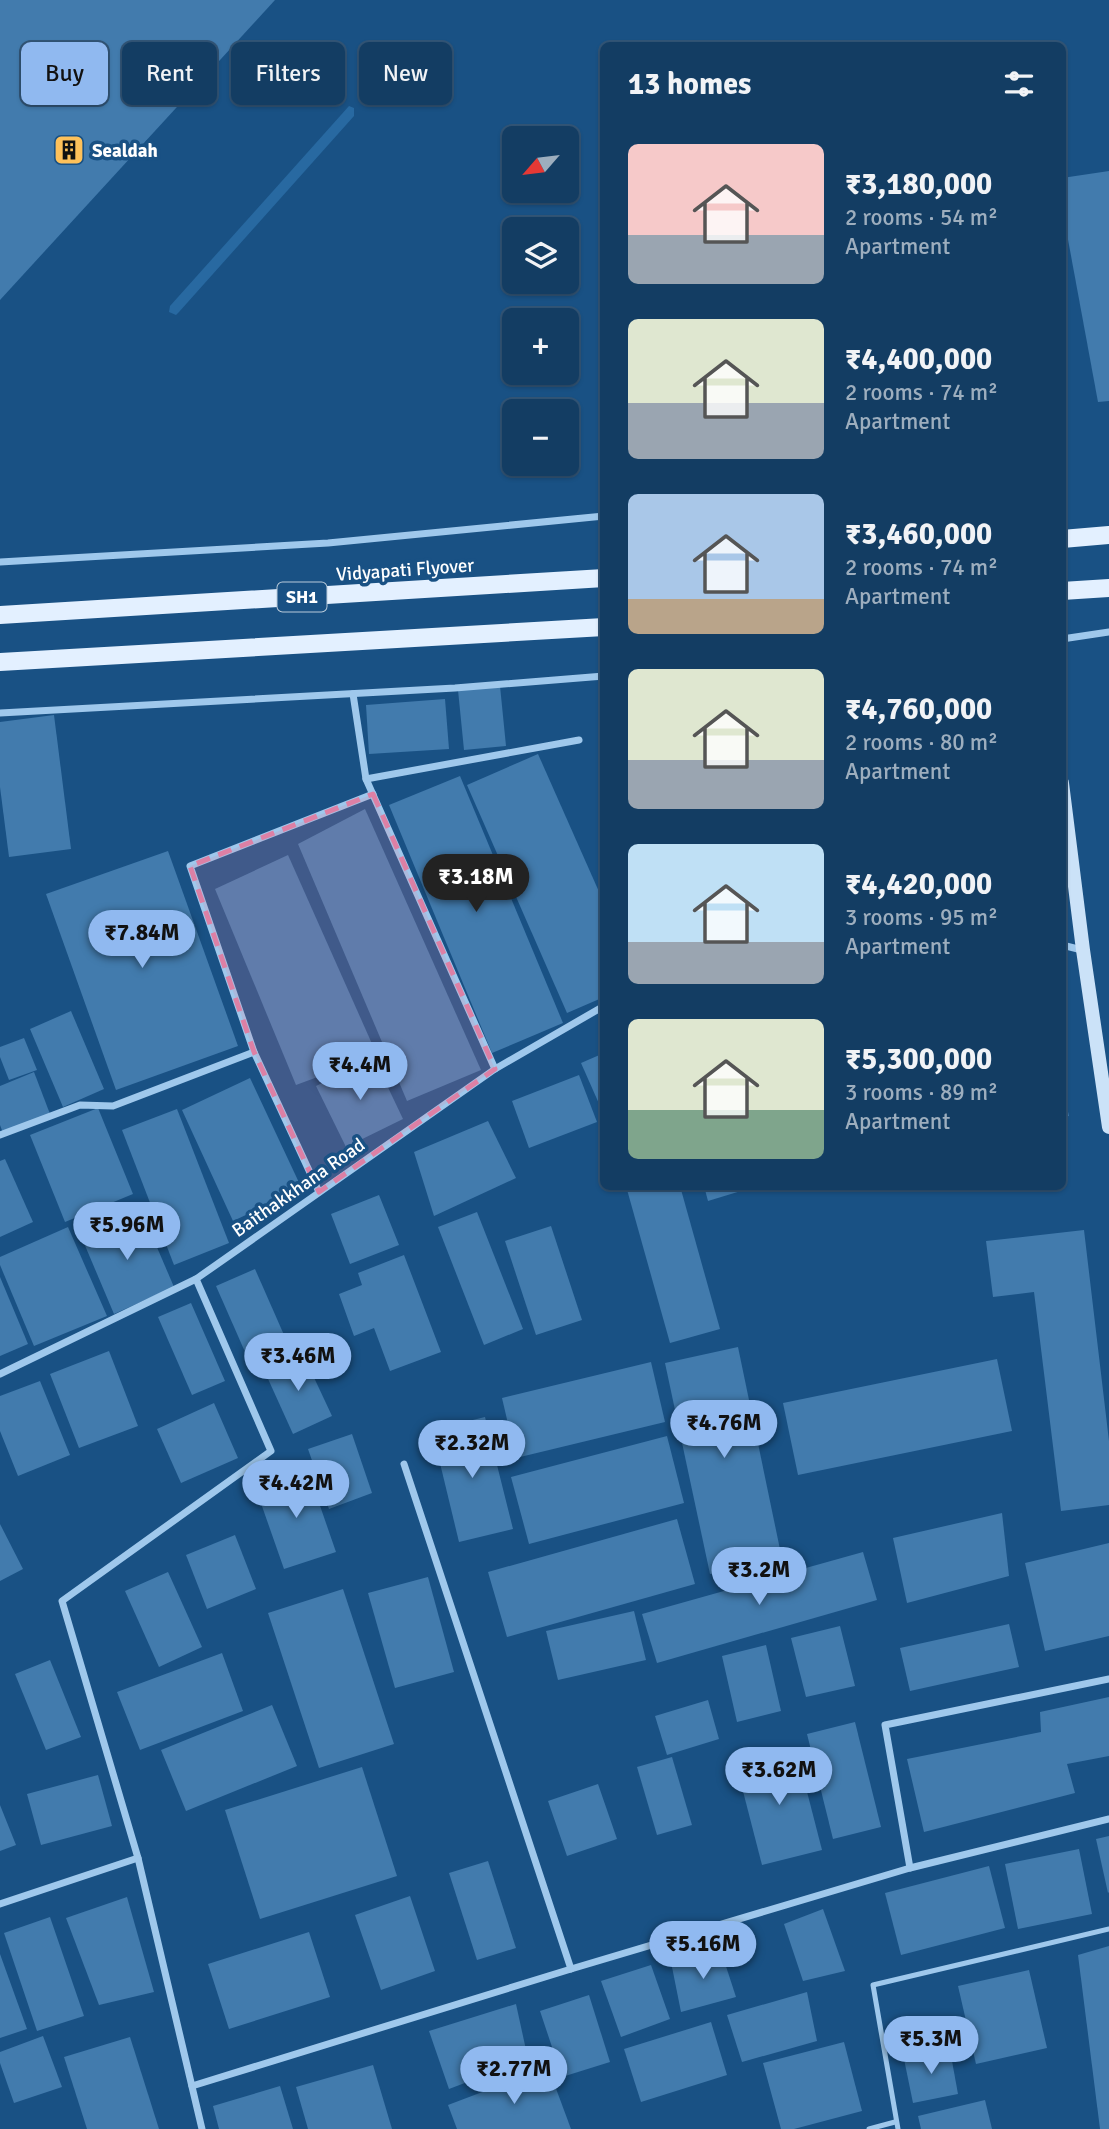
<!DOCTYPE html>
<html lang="en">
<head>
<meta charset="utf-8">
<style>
  body { margin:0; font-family:Signika,sans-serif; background:#20486c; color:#f1f3f6; height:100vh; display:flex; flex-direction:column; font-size:26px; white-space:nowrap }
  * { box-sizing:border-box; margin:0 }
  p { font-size:23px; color:#9daebe }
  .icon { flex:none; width:38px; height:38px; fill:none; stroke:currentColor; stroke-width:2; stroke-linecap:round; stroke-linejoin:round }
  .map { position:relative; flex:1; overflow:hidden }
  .details { position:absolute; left:600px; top:42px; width:466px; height:1148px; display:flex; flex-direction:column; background:#133d63; border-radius:10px; box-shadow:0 2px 5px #0004,0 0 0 2px #325678 }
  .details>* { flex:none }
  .guide { position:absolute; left:21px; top:42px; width:474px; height:63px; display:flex; gap:14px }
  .needle { width:46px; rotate:242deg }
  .fabs { position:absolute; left:502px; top:126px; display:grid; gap:14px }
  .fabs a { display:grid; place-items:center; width:77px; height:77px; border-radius:10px; background:#133d63; box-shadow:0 2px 5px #0004,0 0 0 2px #325678; font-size:35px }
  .price { position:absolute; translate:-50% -60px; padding:0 16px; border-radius:24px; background:#90b9f0; color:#111; font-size:23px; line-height:46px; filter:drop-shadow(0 2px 4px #0008) }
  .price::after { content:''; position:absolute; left:50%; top:42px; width:21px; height:16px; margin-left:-10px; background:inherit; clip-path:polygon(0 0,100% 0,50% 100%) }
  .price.active { background:#222; color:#fff }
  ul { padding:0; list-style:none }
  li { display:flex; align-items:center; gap:21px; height:175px; padding:0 28px }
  li span { display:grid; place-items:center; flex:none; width:196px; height:140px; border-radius:10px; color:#555 }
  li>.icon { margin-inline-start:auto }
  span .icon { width:84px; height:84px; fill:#fffc; stroke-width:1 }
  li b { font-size:30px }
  h2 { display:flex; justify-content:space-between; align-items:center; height:84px; padding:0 28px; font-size:30px }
  .tag { padding:0 24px; border-radius:10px; background:#133d63; box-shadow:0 2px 5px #0004,0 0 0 2px #325678; font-size:24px; line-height:63px }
  .tag.active { background:#90b9f0; color:#111 }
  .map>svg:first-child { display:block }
  .green { fill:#2869a1 }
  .building { fill:#427bad }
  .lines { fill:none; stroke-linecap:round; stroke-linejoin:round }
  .lane { stroke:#9fc8ec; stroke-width:5 }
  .street { stroke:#9fc8ec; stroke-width:7 }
  .secondary { stroke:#cbe2f8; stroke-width:14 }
  .primary { stroke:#e3f0ff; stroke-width:18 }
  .primary-bridge { stroke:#e3f0ff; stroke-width:18 }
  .marked { fill:#dd80a5; fill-opacity:0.2; stroke:#dd80a5; stroke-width:5; stroke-dasharray:14 9; stroke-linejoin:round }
  .labels { text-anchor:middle; stroke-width:7; stroke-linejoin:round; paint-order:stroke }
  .shield { fill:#195184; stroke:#bacbda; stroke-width:2 }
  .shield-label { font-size:18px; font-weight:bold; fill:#fff }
  .poi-label { font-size:19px; font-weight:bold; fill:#fff; stroke:#195184; text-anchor:start }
  .street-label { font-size:19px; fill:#fff; stroke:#195184 }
</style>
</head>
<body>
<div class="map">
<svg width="1109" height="2129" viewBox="0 0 1109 2129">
  <rect width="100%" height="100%" fill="#195184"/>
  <path class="green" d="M349,106L354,108V116L179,312L176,315L169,312L170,306Z"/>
  <g class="building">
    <path d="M0,0H275L0,300Z"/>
    <path d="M1109,171V401L1098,402L1062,207V178Z"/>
    <path d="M500,686L506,746L464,750L458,690Z"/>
    <path d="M445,699L449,749L369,754L366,705Z"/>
    <path d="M54,715L71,849L9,857L0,787V722Z"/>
    <path d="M538,754L604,903V997L567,1013L467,785Z"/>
    <path d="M460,776L563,1023L492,1053L389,805Z"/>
    <path d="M365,809L481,1070L407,1101L298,844Z"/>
    <path d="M168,851L238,1046L116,1090L46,894Z"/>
    <path d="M288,855L377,1055L296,1085L215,889Z"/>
    <path d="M71,1011L104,1089L63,1107L30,1029Z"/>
    <path d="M24,1038L37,1070L9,1080L0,1057V1047Z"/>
    <path d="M604,1053V1115L581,1063Z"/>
    <path d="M374,1058L403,1119L346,1147L316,1086Z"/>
    <path d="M34,1072L50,1114L3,1133L0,1125V1086Z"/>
    <path d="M579,1075L597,1122L529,1148L512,1101Z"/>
    <path d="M250,1078L302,1189L233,1221L182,1110Z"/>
    <path d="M1062,1086L1069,1116L1062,1117Z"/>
    <path d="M98,1108L133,1194L65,1222L30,1135Z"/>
    <path d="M177,1109L229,1243L174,1265L122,1130Z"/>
    <path d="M488,1121L516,1178L434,1216L414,1152Z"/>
    <path d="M5,1159L33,1222L0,1237V1161Z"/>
    <path d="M626,1186H680L720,1329L670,1343Z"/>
    <path d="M704,1186H754V1187L708,1201Z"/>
    <path d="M379,1195L399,1245L350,1264L331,1214Z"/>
    <path d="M141,1210L174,1287L114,1314L81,1236Z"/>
    <path d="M477,1212L523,1329L484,1345L438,1227Z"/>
    <path d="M551,1226L582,1320L536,1335L505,1241Z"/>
    <path d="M68,1227L107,1316L34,1346L0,1265V1257Z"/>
    <path d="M1084,1230L1109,1441V1505L1061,1511L1034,1292L993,1297L986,1241Z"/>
    <path d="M404,1255L441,1352L390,1371L374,1328L354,1336L339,1294L362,1285L358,1273Z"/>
    <path d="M255,1269L288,1344L249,1361L216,1286Z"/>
    <path d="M0,1277L28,1344L0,1356Z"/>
    <path d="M191,1303L225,1381L192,1395L158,1317Z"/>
    <path d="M738,1347L782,1559L710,1574L665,1363Z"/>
    <path d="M109,1351L138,1426L79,1448L50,1374Z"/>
    <path d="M302,1352L332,1416L293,1434L264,1370Z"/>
    <path d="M997,1359L1012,1431L798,1475L783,1403Z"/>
    <path d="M651,1362L665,1422L516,1458L502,1398Z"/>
    <path d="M40,1381L70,1455L18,1476L0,1431V1396Z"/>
    <path d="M214,1403L238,1458L181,1483L157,1429Z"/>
    <path d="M485,1417L513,1529L459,1542L432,1430Z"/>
    <path d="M352,1434L372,1493L329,1509L308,1449Z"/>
    <path d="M667,1436L684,1503L529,1544L511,1477Z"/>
    <path d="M308,1471L336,1552L284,1569L256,1489Z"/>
    <path d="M1002,1513L1009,1576L907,1603L893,1538Z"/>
    <path d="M677,1519L695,1584L507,1637L488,1572Z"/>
    <path d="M0,1524L23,1569L0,1581Z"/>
    <path d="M235,1535L256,1589L207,1609L186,1555Z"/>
    <path d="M1109,1543V1636L1045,1651L1025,1563Z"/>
    <path d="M863,1552L877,1600L657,1663L642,1614Z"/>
    <path d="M168,1572L202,1647L159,1667L125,1591Z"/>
    <path d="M428,1577L454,1672L395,1688L368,1593Z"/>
    <path d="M343,1589L394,1744L319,1768L268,1613Z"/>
    <path d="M634,1611L646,1660L558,1680L546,1631Z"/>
    <path d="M1009,1624L1019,1667L910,1691L900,1648Z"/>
    <path d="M840,1626L855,1686L806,1697L791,1638Z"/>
    <path d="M766,1645L781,1711L737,1722L722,1656Z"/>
    <path d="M222,1653L243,1711L140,1750L117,1692Z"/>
    <path d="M50,1660L81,1737L46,1750L15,1674Z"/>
    <path d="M1109,1697V1756L1067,1764L1075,1793L924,1832L907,1759L1041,1732L1040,1712Z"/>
    <path d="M708,1700L719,1739L667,1755L655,1716Z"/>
    <path d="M272,1705L297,1766L186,1811L161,1750Z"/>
    <path d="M855,1722L881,1827L833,1839L807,1734Z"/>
    <path d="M796,1749L822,1850L762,1865L736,1764Z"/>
    <path d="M672,1757L692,1825L657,1835L637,1767Z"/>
    <path d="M362,1767L397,1876L260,1919L225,1810Z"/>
    <path d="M98,1775L112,1826L41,1845L27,1794Z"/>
    <path d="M598,1784L617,1839L567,1856L548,1801Z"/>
    <path d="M0,1805L16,1845L0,1851Z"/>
    <path d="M1109,1836V1892L1108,1893L1096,1839Z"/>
    <path d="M1079,1849L1092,1914L1018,1929L1005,1864Z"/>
    <path d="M488,1861L516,1948L477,1960L449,1873Z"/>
    <path d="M989,1866L1005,1928L901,1955L885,1893Z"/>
    <path d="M410,1896L435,1971L381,1990L355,1915Z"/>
    <path d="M127,1897L154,1992L99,2005L66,1918Z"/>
    <path d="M823,1909L845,1971L803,1981L784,1924Z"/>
    <path d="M50,1917L84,2016L37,2031L4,1933Z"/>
    <path d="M309,1932L330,1997L229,2029L208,1964Z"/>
    <path d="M1109,1946V2129H1100L1078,1955Z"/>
    <path d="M720,1948L736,1997L681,2012L672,1967Z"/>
    <path d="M0,1954L27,2029L0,2038Z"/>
    <path d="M651,1965L670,2019L621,2037L601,1981Z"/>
    <path d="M1029,1970L1047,2048L976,2064L958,1986Z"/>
    <path d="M807,1992L817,2041L742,2062L727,2015Z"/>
    <path d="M589,1995L610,2062L562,2077L540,2011Z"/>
    <path d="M516,2004L528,2059L449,2089L429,2031Z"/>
    <path d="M711,2022L727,2075L641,2102L624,2049Z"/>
    <path d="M43,2036L62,2087L14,2103L0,2063V2052Z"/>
    <path d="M130,2037L159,2129H87L64,2057Z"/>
    <path d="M844,2042L862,2111L794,2129H781L763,2063Z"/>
    <path d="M950,2050L958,2094L913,2103L904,2059Z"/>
    <path d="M373,2065L392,2129H308L296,2087Z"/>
    <path d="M548,2067L571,2129H457L448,2105Z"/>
    <path d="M280,2086L293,2129H219L213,2106Z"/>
    <path d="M985,2100L992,2129H921L918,2116Z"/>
  </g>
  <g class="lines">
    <g class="lane">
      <path d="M869,2129L895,2122"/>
      <path d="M898,2129L873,1985L1109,1929"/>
    </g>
    <g class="street">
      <path d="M0,562L328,543L604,516"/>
      <path d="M1062,639L1109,632"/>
      <path d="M353,694L366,779"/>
      <path d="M0,713L455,688L604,676"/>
      <path d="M1062,945L1082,950"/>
      <path d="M495,1069L366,779L579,740"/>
      <path d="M0,1135L80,1105L113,1106L254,1052"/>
      <path d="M319,1192L254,1052L190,866L373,794"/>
      <path d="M196,1279L271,1451L62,1601L138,1858L202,2129"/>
      <path d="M0,1374L196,1279L495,1069L604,1006"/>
      <path d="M404,1464L571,1969"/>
      <path d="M910,1868L885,1725L1109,1679"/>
      <path d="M0,1904L138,1858"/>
      <path d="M192,2086L571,1969L910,1868L1109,1819"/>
    </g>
    <path class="secondary" d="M1062,783L1083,950L1109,1127"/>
    <g class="primary">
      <path d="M0,615L604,578"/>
      <path d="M0,662L604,627"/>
    </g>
    <g class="primary-bridge">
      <path d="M1062,539L1109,535"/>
      <path d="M1062,591L1109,588"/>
    </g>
  </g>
  <path class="marked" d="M373,794L495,1069L319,1192L254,1052L190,866Z"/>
  <defs>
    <g id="building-square" transform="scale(1.575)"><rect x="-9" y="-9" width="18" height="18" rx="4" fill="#fec15a" stroke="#195184"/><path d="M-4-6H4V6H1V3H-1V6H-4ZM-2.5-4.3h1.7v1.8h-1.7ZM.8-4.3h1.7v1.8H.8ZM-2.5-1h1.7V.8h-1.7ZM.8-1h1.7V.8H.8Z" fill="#111"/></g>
  </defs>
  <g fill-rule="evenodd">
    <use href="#building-square" x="69" y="150"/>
  </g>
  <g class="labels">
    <rect class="shield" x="277.5" y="582.5" width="49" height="29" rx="5"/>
    <g class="shield-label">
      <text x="302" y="603">SH1</text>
    </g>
    <g class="poi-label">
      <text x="92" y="157">Sealdah</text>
    </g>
    <g class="street-label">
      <text transform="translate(405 569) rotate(-4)" y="7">Vidyapati Flyover</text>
      <text transform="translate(298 1187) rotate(-35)" y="7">Baithakkhana Road</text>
    </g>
  </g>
</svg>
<div class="fabs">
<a><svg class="needle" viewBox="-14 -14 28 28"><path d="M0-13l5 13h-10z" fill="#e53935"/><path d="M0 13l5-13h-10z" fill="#9daebe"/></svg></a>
<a><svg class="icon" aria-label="layers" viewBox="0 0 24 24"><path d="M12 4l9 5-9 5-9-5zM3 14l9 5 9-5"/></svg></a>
<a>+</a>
<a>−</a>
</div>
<b class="price active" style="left:476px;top:914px">₹3.18M</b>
<b class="price" style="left:142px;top:970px">₹7.84M</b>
<b class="price" style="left:360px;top:1102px">₹4.4M</b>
<b class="price" style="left:127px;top:1262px">₹5.96M</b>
<b class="price" style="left:298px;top:1393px">₹3.46M</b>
<b class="price" style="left:724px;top:1460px">₹4.76M</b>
<b class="price" style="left:472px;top:1480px">₹2.32M</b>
<b class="price" style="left:296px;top:1520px">₹4.42M</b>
<b class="price" style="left:759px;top:1607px">₹3.2M</b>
<b class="price" style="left:779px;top:1807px">₹3.62M</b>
<b class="price" style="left:703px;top:1981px">₹5.16M</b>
<b class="price" style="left:931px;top:2076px">₹5.3M</b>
<b class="price" style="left:514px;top:2106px">₹2.77M</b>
<div class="guide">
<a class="tag active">Buy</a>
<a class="tag">Rent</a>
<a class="tag">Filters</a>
<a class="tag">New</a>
</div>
<section class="details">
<h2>13 homes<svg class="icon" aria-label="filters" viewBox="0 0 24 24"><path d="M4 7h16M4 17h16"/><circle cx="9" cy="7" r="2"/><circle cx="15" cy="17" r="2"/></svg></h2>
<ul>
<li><span style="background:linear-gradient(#f6c9c9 65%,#9aa5b1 0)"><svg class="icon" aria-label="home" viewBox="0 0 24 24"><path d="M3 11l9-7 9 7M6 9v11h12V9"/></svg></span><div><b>₹3,180,000</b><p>2 rooms · 54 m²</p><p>Apartment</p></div></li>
<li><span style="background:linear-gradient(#dfe7d0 60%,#9aa5b1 0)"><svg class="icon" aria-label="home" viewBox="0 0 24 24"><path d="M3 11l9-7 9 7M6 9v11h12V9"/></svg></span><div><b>₹4,400,000</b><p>2 rooms · 74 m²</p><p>Apartment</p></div></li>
<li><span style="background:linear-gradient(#a9c7e8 75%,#b9a48a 0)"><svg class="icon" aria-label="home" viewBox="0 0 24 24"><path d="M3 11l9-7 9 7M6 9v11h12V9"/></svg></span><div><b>₹3,460,000</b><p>2 rooms · 74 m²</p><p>Apartment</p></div></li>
<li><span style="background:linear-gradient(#dfe7d0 65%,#9aa5b1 0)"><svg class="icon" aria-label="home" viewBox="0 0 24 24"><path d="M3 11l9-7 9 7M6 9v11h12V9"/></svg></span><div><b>₹4,760,000</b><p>2 rooms · 80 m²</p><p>Apartment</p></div></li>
<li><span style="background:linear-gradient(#bfe0f5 70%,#9aa5b1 0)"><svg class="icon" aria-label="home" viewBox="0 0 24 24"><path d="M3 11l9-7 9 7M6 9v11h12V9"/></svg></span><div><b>₹4,420,000</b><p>3 rooms · 95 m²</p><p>Apartment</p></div></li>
<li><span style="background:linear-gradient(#dfe7d0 65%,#7fa58c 0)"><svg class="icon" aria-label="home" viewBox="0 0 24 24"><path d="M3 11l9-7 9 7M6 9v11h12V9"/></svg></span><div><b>₹5,300,000</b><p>3 rooms · 89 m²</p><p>Apartment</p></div></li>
</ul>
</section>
</div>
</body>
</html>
